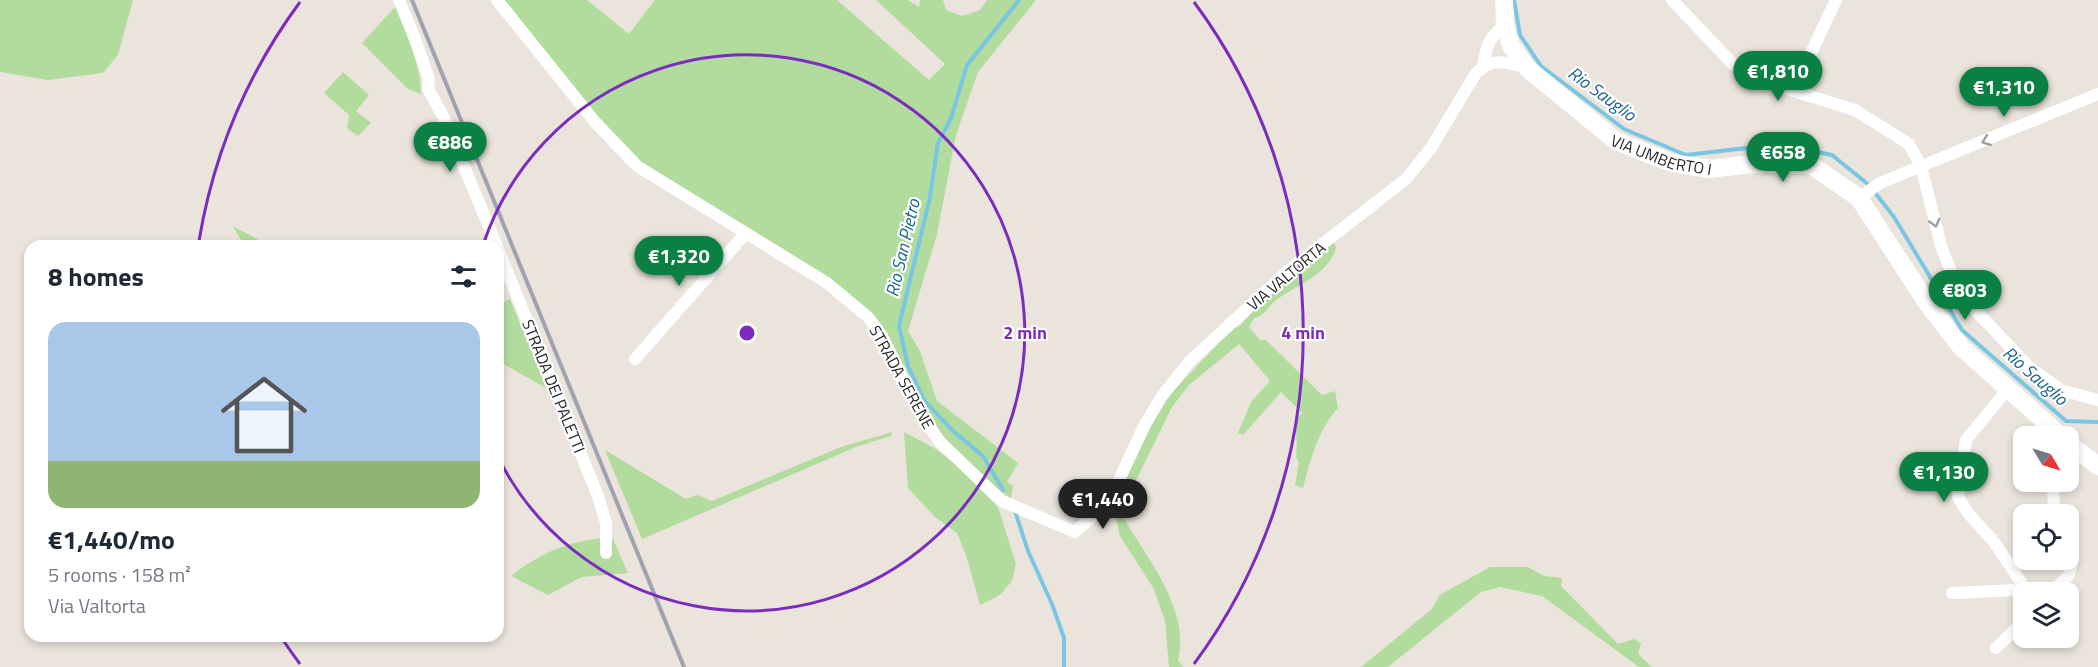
<!DOCTYPE html>
<html lang="en">
<head>
<meta charset="utf-8">
<style>
  body { margin:0; font-family:"Titillium Web",sans-serif; background:#f2f2f3; color:#1f2937; height:100vh; display:flex; flex-direction:column; font-size:22px; white-space:nowrap }
  * { box-sizing:border-box; margin:0 }
  p { font-size:20px; color:#747a83 }
  .icon { flex:none; width:33px; height:33px; fill:none; stroke:currentColor; stroke-width:2; stroke-linecap:round; stroke-linejoin:round }
  .map { position:relative; flex:1; overflow:hidden }
  .side { position:absolute; left:24px; top:240px; width:480px; height:402px; display:flex; flex-direction:column; background:#fff; border-radius:18px; box-shadow:0 3px 9px #0003 }
  .side>* { flex:none }
  .needle { width:39px; rotate:128deg }
  .fabs { position:absolute; left:2013px; top:426px; display:grid; gap:12px }
  .fabs a { display:grid; place-items:center; width:66px; height:66px; border-radius:12px; background:#fff; box-shadow:0 3px 9px #0003; font-size:30px }
  .price { position:absolute; translate:-50% -51px; padding:0 14px; border-radius:21px; background:#0b8043; color:#fff; font-size:20px; line-height:39px; filter:drop-shadow(0 2px 3px #0008) }
  .price::after { content:''; position:absolute; left:50%; top:36px; width:18px; height:14px; margin-left:-9px; background:inherit; clip-path:polygon(0 0,100% 0,50% 100%) }
  .price.selected { background:#222; color:#fff }
  ul { padding:0; list-style:none }
  li { display:grid; align-content:center; gap:12px; height:318px; padding:0 24px }
  li+li { border-top:2px solid #e0e1e3 }
  li span { display:grid; place-items:center; height:186px; border-radius:18px; color:#555 }
  li>.icon { margin-inline-start:auto }
  span .icon { width:108px; height:108px; fill:#fffc; stroke-width:1 }
  li b { font-size:26px }
  h2 { display:flex; justify-content:space-between; align-items:center; height:72px; padding:0 24px; font-size:26px }
  .map>svg:first-child { display:block }
  .green { fill:#b2dc9d }
  .lines { fill:none; stroke-linecap:round; stroke-linejoin:round }
  .stream { stroke:#78c6e3; stroke-width:4 }
  .street { stroke:#fff; stroke-width:12 }
  .secondary { stroke:#fff; stroke-width:18 }
  .rail { stroke:#9fa2b1; stroke-width:4 }
  .oneway { stroke:#9f9f9f }
  .ring { fill:none; stroke:#7b2cbf; stroke-width:3 }
  .labels { text-anchor:middle; stroke-width:4.5; stroke-linejoin:round; paint-order:stroke }
  .street-label { font-size:16px; fill:#292929; stroke:#fff }
  .water-label { font-size:18px; font-style:italic; fill:#19658c; stroke:#fff }
  .centre { fill:#7b2cbf; stroke:#fff; stroke-width:3 }
  .ring-label { font-size:18px; text-anchor:middle; font-weight:bold; fill:#7b2cbf; stroke:#fff; stroke-width:4.5; stroke-linejoin:round; paint-order:stroke }
</style>
</head>
<body>
<div class="map">
<svg width="2098" height="667" viewBox="0 0 2098 667">
  <rect width="100%" height="100%" fill="#eae4dc"/>
  <g class="green">
    <path d="M0,0H133L118,55L103,73L48,80L0,72Z"/>
    <path d="M502,0H587L629,34L655,0H837L929,80L945,64L876,0H908L919,7L920,0H943L946,10L962,16L980,10L987,0H1036L978,72L956,135L937,234L908,331L920,351L937,401L1018,463L1007,482L1013,486L1011,498L995,488L944,437L920,404L871,314L656,175L618,142Z"/>
    <path d="M396,6C406,35 421,64 421,94L408,89L362,43Z"/>
    <path d="M343,72L369,95L356,111L371,123L358,136L347,128L349,115L324,93Z"/>
    <path d="M233,226L268,245V246H244Z"/>
    <path d="M1333,241L1336,248C1328,275 1297,285 1276,300C1268,306 1265,316 1254,318L1249,327L1260,340H1266L1322,395L1335,391L1338,408C1318,430 1311,459 1303,488L1295,485L1299,462L1296,457C1298,443 1295,433 1296,419L1302,413L1281,392L1243,435L1238,433L1251,402L1270,381L1239,344L1189,385L1172,407L1122,509L1125,520C1150,563 1190,610 1178,661L1184,667H1169L1165,621L1154,589L1120,536L1113,505L1163,402L1232,329L1240,326L1271,291Z"/>
    <path d="M510,299L546,388L498,361V305Z"/>
    <path d="M892,432L891,436L856,447L642,539L605,450L686,499L697,495L712,501L841,447Z"/>
    <path d="M904,432L934,448L954,463L998,507L1016,564L1012,581L1000,595L980,605L966,555L957,533L935,517L908,488Z"/>
    <path d="M612,537L628,573L582,577L548,595L511,576C545,550 569,541 612,537Z"/>
    <path d="M1490,567H1528L1544,576L1562,578L1561,586L1618,644L1634,639L1641,643L1638,654L1652,667H1639L1542,596L1500,587L1481,592L1388,667H1361L1432,609L1440,595Z"/>
  </g>
  <g class="lines">
    <g class="stream">
      <path d="M1514,0L1520,35L1541,66L1624,129L1686,155L1781,144L1832,155L1869,185L1894,217L1962,330L2066,421L2098,422"/>
      <path d="M1003,490L983,456L952,430L924,400L908,366L899,326L930,197L938,143L951,118L967,65L1019,0"/>
      <path d="M1015,511L1028,551L1052,604L1064,638V667"/>
    </g>
    <g class="street">
      <path d="M399,0L415,39L429,79L428,89L442,114L497,246"/>
      <path d="M497,0L595,122L637,166L827,283L868,317L882,336L920,413L940,442L1002,501L1075,532L1109,502L1144,426L1162,396L1189,362L1289,270L1406,179L1431,148L1476,73C1492,57 1507,62 1527,68"/>
      <path d="M1672,0L1733,64L1758,80L1855,110L1909,144L1921,166L1942,249L1957,286L1978,313L2030,368L2061,390L2098,400"/>
      <path d="M1483,66C1486,48 1489,36 1505,25"/>
      <path d="M1793,91L1836,0"/>
      <path d="M1859,198L1880,183L2098,94"/>
      <path d="M498,249L598,496L606,523V553"/>
      <path d="M635,359L745,234"/>
      <path d="M2053,482L2054,514"/>
      <path d="M2052,592L2069,575L2072,561L2068,554"/>
      <path d="M1952,593L2020,590L2021,582L1994,542L1968,513L1958,497L1966,440L2007,390"/>
      <path d="M1996,648L2024,621"/>
    </g>
    <g class="secondary">
      <path id="s1" d="M1504,0L1505,25L1511,46L1527,68L1616,141L1672,163L1710,169L1751,164L1811,165L1859,198L1927,303L1961,347L2061,436"/>
      <path d="M2068,443L2098,466"/>
    </g>
    <path class="rail" d="M412,0L684,667"/>
  </g>
  <defs><path id="oneway-chevron" d="M-2-3.5L2.5 0L-2 3.5" fill="none" stroke-width="1.6" stroke-linecap="round" stroke-linejoin="round" transform="scale(1.5)"/></defs>
  <g class="oneway">
    <use href="#oneway-chevron" transform="translate(1986 141) rotate(159)"/>
    <use href="#oneway-chevron" transform="translate(1935 223) rotate(76)"/>
  </g>
  <g class="ring">
    <path d="M483 245A278 278 0 1 1 498 457"/>
    <path d="M300 664A556 556 0 0 1 283 640M199 241A556 556 0 0 1 300 2M1194 2A556 556 0 0 1 1194 664"/>
  </g>
  <g class="labels">
    <g class="street-label">
      <text dy="6" stroke="none"><textPath href="#s1" startOffset="237">VIA UMBERTO I</textPath></text>
      <text transform="translate(1286 276) rotate(-40)" y="6">VIA VALTORTA</text>
      <text transform="translate(902 377) rotate(61)" y="6">STRADA SERENE</text>
      <text transform="translate(554 386) rotate(68)" y="6">STRADA DEI PALETTI</text>
    </g>
    <g class="water-label">
      <text transform="translate(1602 94) rotate(36)" y="6">Rio Sauglio</text>
      <text transform="translate(903 248) rotate(-77)" y="6">Rio San Pietro</text>
      <text transform="translate(2035 376) rotate(41)" y="6">Rio Sauglio</text>
    </g>
  </g>
  <circle cx="747" cy="333" r="9" class="centre"/>
  <g class="ring-label">
    <text x="1025" y="339">2 min</text>
    <text x="1303" y="339">4 min</text>
  </g>
</svg>
<div class="fabs">
<a><svg class="needle" viewBox="-14 -14 28 28"><path d="M0-13l5 13h-10z" fill="#e53935"/><path d="M0 13l5-13h-10z" fill="#747a83"/></svg></a>
<a><svg class="icon" aria-label="locate" viewBox="0 0 24 24"><circle cx="12" cy="12" r="6"/><path d="M12 2v4M12 18v4M2 12h4M18 12h4"/></svg></a>
<a><svg class="icon" aria-label="layers" viewBox="0 0 24 24"><path d="M12 4l9 5-9 5-9-5zM3 14l9 5 9-5"/></svg></a>
</div>
<b class="price" style="left:1778px;top:102px">€1,810</b>
<b class="price" style="left:2004px;top:118px">€1,310</b>
<b class="price" style="left:450px;top:173px">€886</b>
<b class="price" style="left:1783px;top:183px">€658</b>
<b class="price" style="left:679px;top:287px">€1,320</b>
<b class="price" style="left:1965px;top:321px">€803</b>
<b class="price" style="left:1944px;top:503px">€1,130</b>
<b class="price selected" style="left:1103px;top:530px">€1,440</b>
<section class="side">
<h2>8 homes<svg class="icon" aria-label="filters" viewBox="0 0 24 24"><path d="M4 7h16M4 17h16"/><circle cx="9" cy="7" r="2"/><circle cx="15" cy="17" r="2"/></svg></h2>
<ul>
<li><span style="background:linear-gradient(#a9c7e8 75%,#8fb573 0)"><svg class="icon" aria-label="home" viewBox="0 0 24 24"><path d="M3 11l9-7 9 7M6 9v11h12V9"/></svg></span><div><b>€1,440/mo</b><p>5 rooms · 158 m²</p><p>Via Valtorta</p></div></li>
</ul>
</section>
</div>
</body>
</html>
